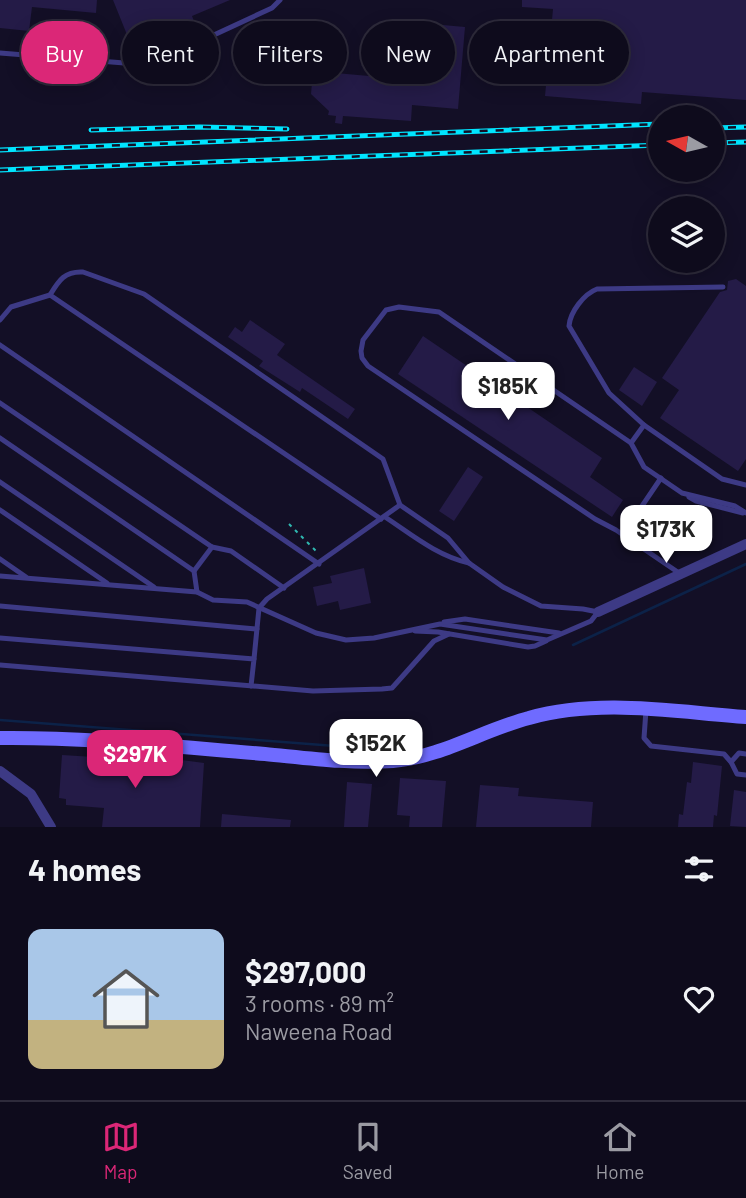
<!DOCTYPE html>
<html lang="en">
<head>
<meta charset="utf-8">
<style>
  body { margin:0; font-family:Barlow,sans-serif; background:#1c1929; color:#f1f3f6; height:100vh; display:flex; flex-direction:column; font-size:26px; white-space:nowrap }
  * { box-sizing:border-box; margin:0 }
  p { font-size:23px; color:#9b9ba3 }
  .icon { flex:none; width:38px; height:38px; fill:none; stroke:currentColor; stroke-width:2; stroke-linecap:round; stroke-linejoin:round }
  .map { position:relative; height:827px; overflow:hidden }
  .panel { display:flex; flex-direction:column; background:#0e0b1c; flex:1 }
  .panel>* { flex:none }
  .top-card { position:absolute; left:21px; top:21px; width:705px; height:63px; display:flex; gap:14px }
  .needle { width:46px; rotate:278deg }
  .fabs { position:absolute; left:648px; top:105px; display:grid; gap:14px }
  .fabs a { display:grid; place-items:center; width:77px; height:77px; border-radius:50%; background:#0e0b1c; box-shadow:0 4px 18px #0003,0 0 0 2px #2e2b3b; font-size:35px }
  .price { position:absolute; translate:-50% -60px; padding:0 16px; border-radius:14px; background:#fff; color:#222; font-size:23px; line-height:46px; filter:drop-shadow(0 2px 4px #0008) }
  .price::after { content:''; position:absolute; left:50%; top:42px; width:21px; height:16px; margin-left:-10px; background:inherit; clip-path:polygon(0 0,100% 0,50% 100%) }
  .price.on { background:#db2777; color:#fff }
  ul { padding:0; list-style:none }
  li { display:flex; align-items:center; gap:21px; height:175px; padding:0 28px }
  li span { display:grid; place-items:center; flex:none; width:196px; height:140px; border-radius:14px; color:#555 }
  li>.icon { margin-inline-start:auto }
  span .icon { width:84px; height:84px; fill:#fffc; stroke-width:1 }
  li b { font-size:30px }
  h2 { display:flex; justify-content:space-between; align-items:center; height:84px; padding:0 28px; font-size:30px }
  .tag { padding:0 24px; border-radius:32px; background:#0e0b1c; box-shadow:0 4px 18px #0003,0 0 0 2px #2e2b3b; font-size:24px; line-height:63px }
  .tag.on { background:#db2777; color:#fff }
  .tab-bar { display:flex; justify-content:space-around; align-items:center; height:98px; border-top:2px solid #2e2b3b; background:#0e0b1c; font-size:19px; color:#9b9ba3 }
  .tab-bar a { display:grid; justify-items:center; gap:4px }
  .tab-bar .on { color:#db2777 }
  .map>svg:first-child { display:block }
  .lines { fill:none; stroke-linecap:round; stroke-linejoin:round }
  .stream { stroke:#0c2248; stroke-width:2.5 }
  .building { fill:#241b47 }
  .path { stroke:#2fb8b0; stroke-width:2; stroke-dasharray:3.5 5; stroke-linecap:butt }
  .lane { stroke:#3d3a85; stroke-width:5 }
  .street { stroke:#3d3a85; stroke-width:10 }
  .secondary { stroke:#6f6bff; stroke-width:14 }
  .rail-casing { stroke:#00e5ff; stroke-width:5 }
  .rail { stroke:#130f26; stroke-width:2.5; stroke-dasharray:8; stroke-linecap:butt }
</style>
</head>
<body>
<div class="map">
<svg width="746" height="827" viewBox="0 0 746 827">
  <rect width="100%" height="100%" fill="#130f26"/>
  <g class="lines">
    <g class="stream">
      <path d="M573,645L746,564"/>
      <path d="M0,720L335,746L364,743L395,745"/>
    </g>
  </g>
  <g class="building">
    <path d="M0,0H97L96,13L32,7L29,31L0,28Z"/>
    <path d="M113,0H230L192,16L195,24L153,40L156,48L136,57Z"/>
    <path d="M522,0H746V100L642,92L641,104L545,96L553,9L522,7Z"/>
    <path d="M420,23L465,27L458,109L412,105L411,121L343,116L342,124L335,123L336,116L328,115L329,111L311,94L313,71L414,80Z"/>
    <path d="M736,279L746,286V459L738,471L660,418L679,390L662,378L720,292L727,290L728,281Z"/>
    <path d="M250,320L285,344L277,355L355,409L348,419L302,388L300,392L259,366L263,361L228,337L235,327L242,332Z"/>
    <path d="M423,336L602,458L590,477L623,500L612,517L398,374Z"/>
    <path d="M634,367L657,382L642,406L619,390Z"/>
    <path d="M468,467L483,477L454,521L439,511Z"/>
    <path d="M364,568L371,603L340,610L338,601L317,606L313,587L332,583L330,576Z"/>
    <path d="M62,755L158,761L159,757L204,763L200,827H102L104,808L66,805V799L59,798Z"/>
    <path d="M693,762L722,766L717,816L714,815L713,827H678L679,814L683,815L687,782L691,783Z"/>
    <path d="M400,778L446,781L442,827H409L410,816L397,815Z"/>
    <path d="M347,782L372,784L368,827H344Z"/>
    <path d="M480,785L519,788L518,796L593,802L591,827H476Z"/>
    <path d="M734,790L746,792V827L730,826Z"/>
    <path d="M222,814L291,820L290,827H221Z"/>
  </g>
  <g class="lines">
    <path class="path" d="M289,524L318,553"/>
    <g class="lane">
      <path d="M0,53L149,65L272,8L280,0"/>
      <path d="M723,287L597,289C584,294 570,312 569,326L609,393L644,425L722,479L746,485"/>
      <path d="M0,320L11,307L50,295"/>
      <path d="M0,345L319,564"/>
      <path d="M0,403L212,547L231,551L284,588"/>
      <path d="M0,438L194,571L197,592"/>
      <path d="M631,443L644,425"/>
      <path d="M0,482L154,587"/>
      <path d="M689,497L696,501L743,513"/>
      <path d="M0,510L107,583"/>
      <path d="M385,517C411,534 437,556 469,563"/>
      <path d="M623,534L661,478"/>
      <path d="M0,559L26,577"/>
      <path d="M194,571L212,547"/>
      <path d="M682,575L616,530L595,519L368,366L362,358L361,351L363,340L386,310L399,307L439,312L631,443L644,467L682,493L735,506L746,513"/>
      <path d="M0,576L197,592L213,600L247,602L316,633L346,640L374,638L440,624L547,640L591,621L598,612L583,609L541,606L503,587L469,563L448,538L400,505L383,459L144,294L83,272C65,271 59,280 50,295L381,519"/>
      <path d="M0,606L257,629"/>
      <path d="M444,622L465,619L559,633"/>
      <path d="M415,631L438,632L528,647L535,646L546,641"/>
      <path d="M0,638L254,659L251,686"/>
      <path d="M254,659L259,608L267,599L400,505"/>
      <path d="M0,665L313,691L382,689L392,688L434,641L449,634"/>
      <path d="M646,710L644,738L651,746L724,754L731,762"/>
      <path d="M746,754L739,753L731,762L737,774L746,775"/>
    </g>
    <g class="street">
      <path d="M598,612L746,544"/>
      <path d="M0,771L31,794L51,827"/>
    </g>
    <path class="secondary" d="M0,738C89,737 177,747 265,754C307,758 350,764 393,761C441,757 483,730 529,718C599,698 675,712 746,717"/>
    <g class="rail-casing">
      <g id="rail">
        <path d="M712,128L746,127"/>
        <path d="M91,130L200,127L287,129"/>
        <path d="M712,143L746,142"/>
        <path d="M0,150L660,124"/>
        <path d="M0,170L660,145"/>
      </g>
    </g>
    <use href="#rail" class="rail"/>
  </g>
</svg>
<div class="fabs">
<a><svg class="needle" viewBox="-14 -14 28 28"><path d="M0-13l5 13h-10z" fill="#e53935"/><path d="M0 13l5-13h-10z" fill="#9b9ba3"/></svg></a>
<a><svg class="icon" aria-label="layers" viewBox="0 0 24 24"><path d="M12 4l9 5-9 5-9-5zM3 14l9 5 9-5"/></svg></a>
</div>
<b class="price" style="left:508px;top:422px">$185K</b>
<b class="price" style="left:666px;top:565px">$173K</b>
<b class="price" style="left:376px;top:779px">$152K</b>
<b class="price on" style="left:135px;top:790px">$297K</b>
<div class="top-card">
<a class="tag on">Buy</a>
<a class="tag">Rent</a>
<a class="tag">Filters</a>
<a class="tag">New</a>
<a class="tag">Apartment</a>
</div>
</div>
<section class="panel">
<h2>4 homes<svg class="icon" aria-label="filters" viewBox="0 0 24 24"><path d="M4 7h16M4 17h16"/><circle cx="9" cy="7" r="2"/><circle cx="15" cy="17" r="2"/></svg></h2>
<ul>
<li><span style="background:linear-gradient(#a9c7e8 65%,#c2b280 0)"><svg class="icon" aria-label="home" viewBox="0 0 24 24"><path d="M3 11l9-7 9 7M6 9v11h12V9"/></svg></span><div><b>$297,000</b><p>3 rooms · 89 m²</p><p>Naweena Road</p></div><svg class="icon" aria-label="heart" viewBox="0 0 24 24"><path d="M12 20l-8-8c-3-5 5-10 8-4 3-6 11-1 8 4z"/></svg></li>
</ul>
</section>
<nav class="tab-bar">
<a class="on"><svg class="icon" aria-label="map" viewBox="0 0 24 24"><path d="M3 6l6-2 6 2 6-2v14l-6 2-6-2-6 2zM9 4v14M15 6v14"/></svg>Map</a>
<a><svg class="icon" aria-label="saved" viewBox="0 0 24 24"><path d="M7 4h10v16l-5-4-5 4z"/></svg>Saved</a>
<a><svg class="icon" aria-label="home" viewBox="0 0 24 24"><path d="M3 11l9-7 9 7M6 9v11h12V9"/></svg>Home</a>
</nav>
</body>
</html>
